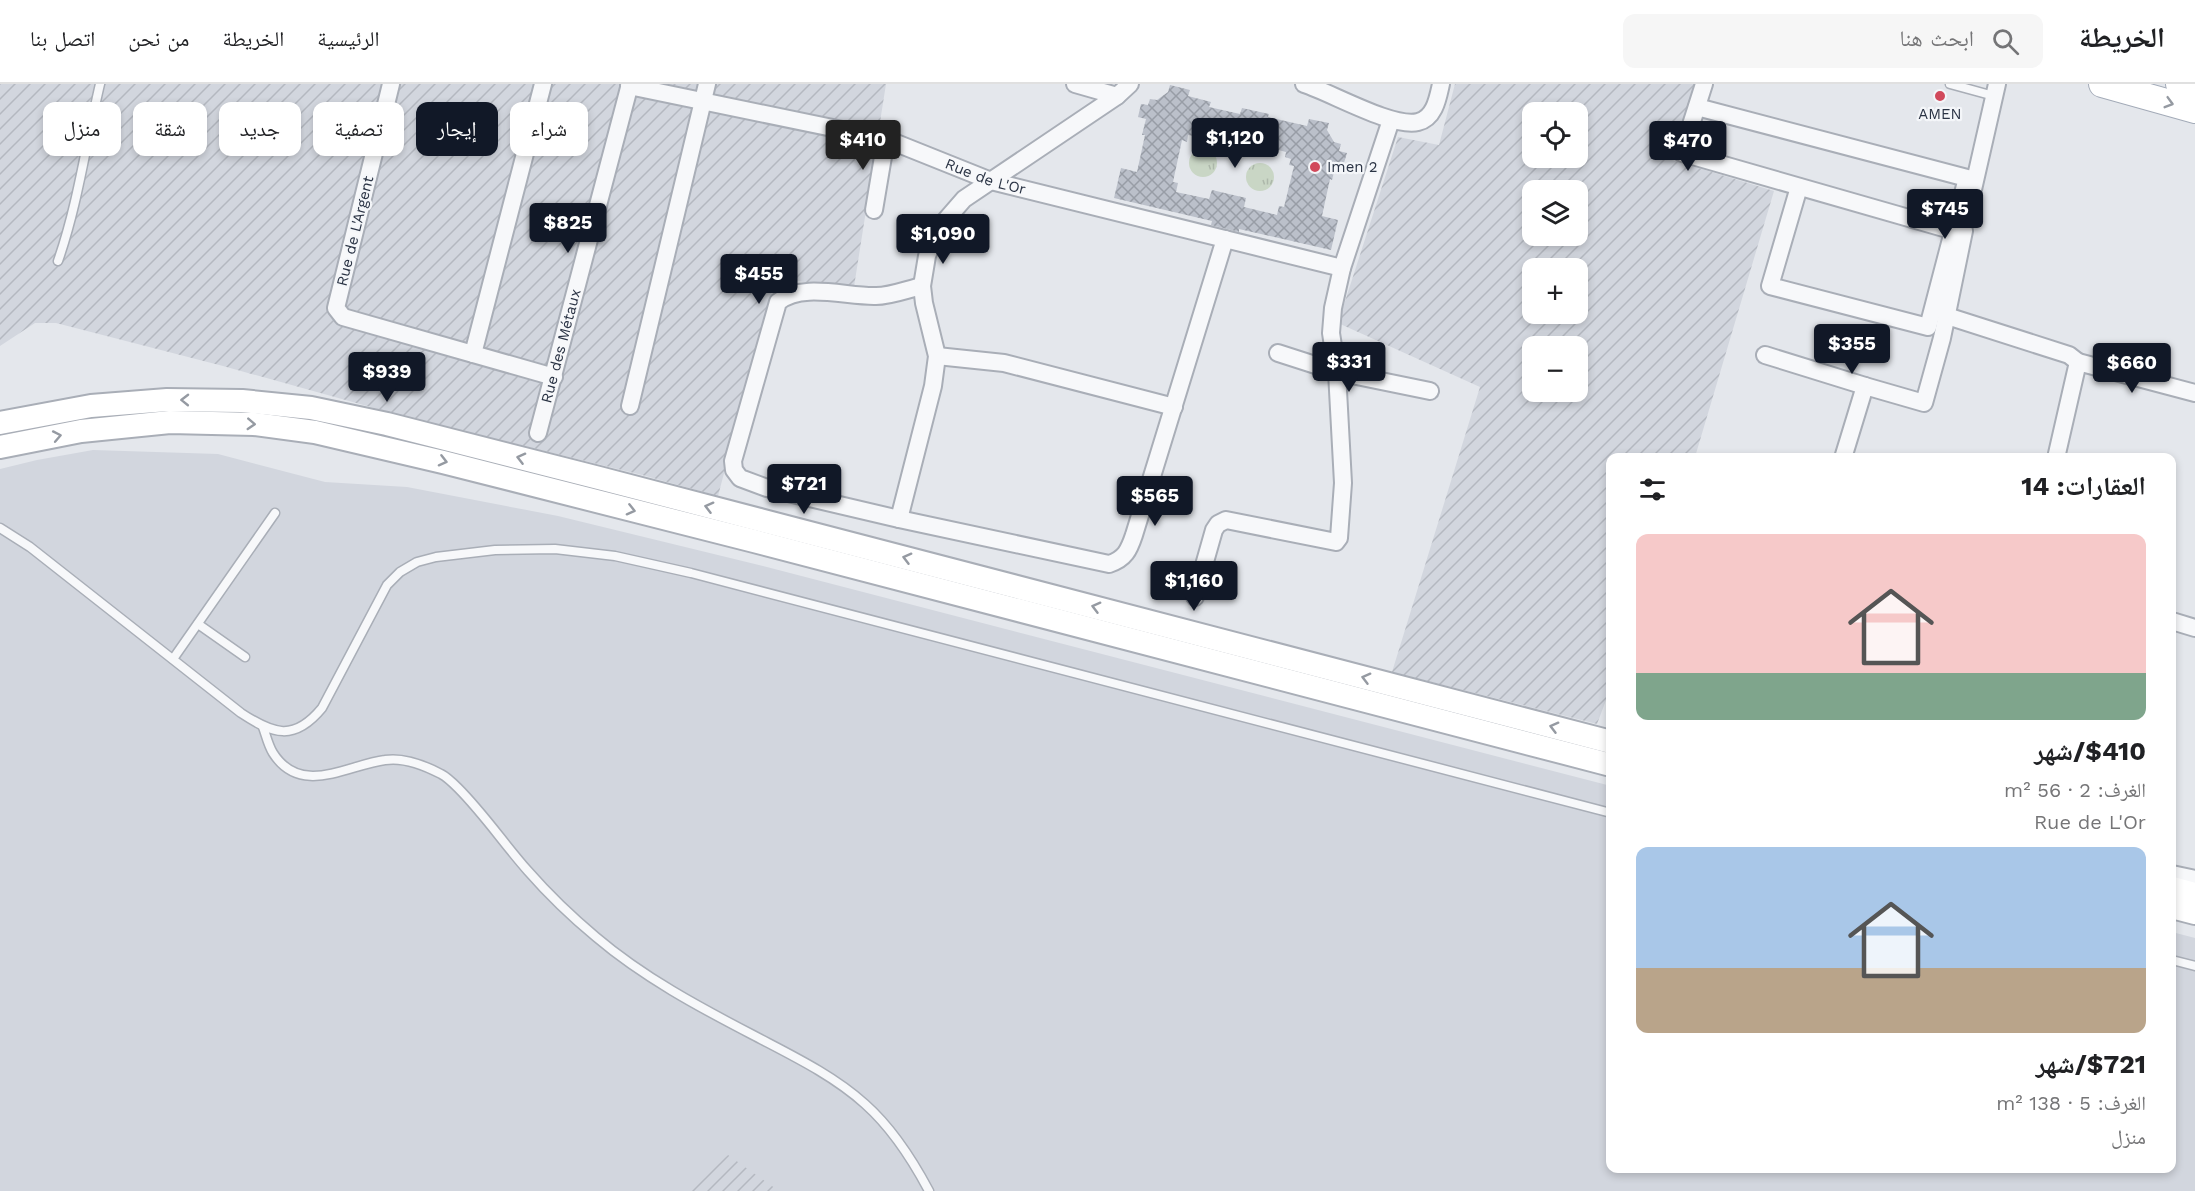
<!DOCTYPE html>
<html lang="ar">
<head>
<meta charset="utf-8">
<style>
  body { margin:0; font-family:"Work Sans","Noto Naskh Arabic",sans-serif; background:#f6f6f6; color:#202124; direction:rtl; height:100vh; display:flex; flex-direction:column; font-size:22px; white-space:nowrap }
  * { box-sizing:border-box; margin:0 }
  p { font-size:20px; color:#757577 }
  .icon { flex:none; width:33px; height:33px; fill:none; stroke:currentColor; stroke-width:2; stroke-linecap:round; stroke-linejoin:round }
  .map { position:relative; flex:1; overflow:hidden; direction:ltr }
  .drawer { position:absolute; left:1606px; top:369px; width:570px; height:720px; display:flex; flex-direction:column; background:#fff; border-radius:12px; box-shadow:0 3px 9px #0003; direction:rtl }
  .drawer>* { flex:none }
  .banner { position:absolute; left:18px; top:18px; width:570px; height:54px; direction:rtl; display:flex; gap:12px }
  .controls { position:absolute; left:1522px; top:18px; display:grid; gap:12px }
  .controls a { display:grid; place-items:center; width:66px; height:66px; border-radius:12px; background:#fff; box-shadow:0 3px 9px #0003; font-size:30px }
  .price { position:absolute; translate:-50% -51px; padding:0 14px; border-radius:6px; background:#111827; color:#fff; font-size:20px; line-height:39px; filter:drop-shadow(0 2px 3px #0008) }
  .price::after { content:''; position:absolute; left:50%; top:36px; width:18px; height:14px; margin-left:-9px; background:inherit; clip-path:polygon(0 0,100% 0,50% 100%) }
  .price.selected { background:#222; color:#fff }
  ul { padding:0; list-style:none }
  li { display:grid; align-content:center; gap:12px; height:318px; padding:0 30px }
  li span { display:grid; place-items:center; height:186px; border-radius:12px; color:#555 }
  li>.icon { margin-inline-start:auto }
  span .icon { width:108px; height:108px; fill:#fffc; stroke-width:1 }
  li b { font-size:26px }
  h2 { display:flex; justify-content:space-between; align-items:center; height:72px; padding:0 30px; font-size:26px }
  .chip { padding:0 21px; border-radius:12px; background:#fff; box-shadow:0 3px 9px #0003; font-size:21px; line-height:54px }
  .chip.selected { background:#111827; color:#fff }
  header { display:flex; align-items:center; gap:36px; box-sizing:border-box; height:84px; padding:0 30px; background:#fff; border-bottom:2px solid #e0e0e0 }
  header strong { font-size:28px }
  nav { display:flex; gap:33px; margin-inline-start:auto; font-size:21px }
  .search { width:420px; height:54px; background:#f6f6f6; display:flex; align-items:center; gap:15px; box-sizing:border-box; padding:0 21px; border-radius:12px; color:#757577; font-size:22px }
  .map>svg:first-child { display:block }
  .built { fill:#d2d6de }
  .industrial { fill:url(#industrial-furrows); fill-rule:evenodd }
  .grass { fill:url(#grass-tufts) }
  .building { fill:url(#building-cross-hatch); fill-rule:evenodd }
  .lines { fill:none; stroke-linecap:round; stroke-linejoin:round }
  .lane-casing { stroke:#a9aeb7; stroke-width:11 }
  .street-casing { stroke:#a9aeb7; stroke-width:20 }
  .secondary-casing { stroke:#a9aeb7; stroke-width:26 }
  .primary-casing { stroke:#a3abb8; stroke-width:28 }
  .lane { stroke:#f7f8fa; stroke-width:8 }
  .street { stroke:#f7f8fa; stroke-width:16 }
  .secondary { stroke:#fff; stroke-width:22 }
  .primary { stroke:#fff; stroke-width:26 }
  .oneway { stroke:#959aa2 }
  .poi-dot { fill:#d1495b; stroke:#f4f6f9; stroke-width:2 }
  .labels { text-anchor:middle; stroke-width:4.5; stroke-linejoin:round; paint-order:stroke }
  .poi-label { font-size:15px; fill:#2b3445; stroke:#f4f6f9 }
  .street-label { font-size:15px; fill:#2b3445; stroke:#f4f6f9 }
</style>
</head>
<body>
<header>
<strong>الخريطة</strong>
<div class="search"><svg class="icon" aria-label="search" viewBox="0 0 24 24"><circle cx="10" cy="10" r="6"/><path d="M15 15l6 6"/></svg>ابحث هنا</div>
<nav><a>الرئيسية</a><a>الخريطة</a><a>من نحن</a><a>اتصل بنا</a></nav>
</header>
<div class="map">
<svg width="2195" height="1107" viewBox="0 0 2195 1107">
  <defs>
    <pattern id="industrial-furrows" width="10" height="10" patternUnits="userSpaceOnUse" patternTransform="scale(1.5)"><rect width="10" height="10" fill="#d2d6de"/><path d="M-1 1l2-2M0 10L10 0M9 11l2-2" fill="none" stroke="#b4b8c0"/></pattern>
    <pattern id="grass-tufts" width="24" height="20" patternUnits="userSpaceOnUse" patternTransform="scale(1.5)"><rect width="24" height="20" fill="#c9d6c5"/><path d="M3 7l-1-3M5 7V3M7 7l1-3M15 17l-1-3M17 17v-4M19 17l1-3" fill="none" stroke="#adb8ab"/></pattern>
    <pattern id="building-cross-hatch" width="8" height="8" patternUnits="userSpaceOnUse" patternTransform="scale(1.5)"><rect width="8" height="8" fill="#bbc0ca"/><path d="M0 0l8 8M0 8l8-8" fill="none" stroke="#989da6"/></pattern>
  </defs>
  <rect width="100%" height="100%" fill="#e4e7ec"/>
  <path class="built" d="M93,366L218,370L325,398L407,403L558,432L763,482L1611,702V1084H2172V848L2195,854V1107H0V385L37,376Z"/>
  <g class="industrial">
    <path d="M0,0H886L853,209L776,192L718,412L642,391L410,334L223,282L56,239H35L0,262Z"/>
    <path d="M1455,0H1695L1672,76L1774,107L1695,373L1611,374V603L1597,640L1392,588L1480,303L1338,239L1398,53L1439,61ZM1533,28H1578V74H1533ZM1533,106H1578V152H1533ZM1533,184H1578V230H1533ZM1533,262H1578V308H1533Z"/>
    <path d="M728,1071L779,1107H680Z"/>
  </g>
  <g class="grass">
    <circle cx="1203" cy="79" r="14"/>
    <circle cx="1260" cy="93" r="14"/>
  </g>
  <path class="building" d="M1170,1L1190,6L1188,12L1211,18L1209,23L1240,30L1242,24L1269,30L1268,33L1307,42L1309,35L1329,39L1327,46L1334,58L1341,60L1339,67L1347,69L1343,82L1336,80L1332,96L1330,95L1322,132L1338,136L1331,166L1239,145V148L1211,141L1212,137L1114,114L1121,84L1137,88L1145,51H1142L1146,35L1138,33L1141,20L1148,21L1150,15L1157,16L1168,8ZM1195,47L1222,53L1220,61L1257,69L1259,61L1286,68L1285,73L1291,75L1289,81L1294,82L1284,123L1279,122L1277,131L1244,123L1246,114L1212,106L1209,115L1176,108L1178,99L1173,98L1182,56L1187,58L1188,51L1194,52Z"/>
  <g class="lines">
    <g class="lane-casing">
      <g id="lane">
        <path d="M1950,0L1994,12"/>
        <path d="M58,177C78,120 86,59 100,0"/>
        <path d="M0,444L30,463L241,629C273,650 294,658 322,624L387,501L400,488L417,478L436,473L495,466L555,465L615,472L691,489L1611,729"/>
        <path d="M198,540L245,573"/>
        <path d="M173,575L275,429"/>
        <path d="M263,643C266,651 268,661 273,669C301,713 347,681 385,676C404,673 424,681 441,690C447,693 453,699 458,704C484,730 504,760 528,787C549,811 572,833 596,853C643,893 699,923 753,951C791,971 833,991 865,1020C892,1044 912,1075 929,1107"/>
        <path d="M2172,876L2195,882"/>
      </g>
    </g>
    <g class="street-casing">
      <g id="street">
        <path d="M391,0L336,224L343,233L554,293"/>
        <path d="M1075,0L1117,12"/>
        <path d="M1304,0C1332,9 1392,44 1418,38C1435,34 1438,13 1441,0"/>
        <path d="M1704,0L1682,69L1954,147"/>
        <path id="s1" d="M629,2L886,55L991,97L1342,184"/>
        <path d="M1697,23L1967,94L1928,243L1770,202L1799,103"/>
        <path d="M1972,110L1997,0"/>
        <path d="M874,126L886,55"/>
        <path d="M922,202C908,205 891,212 876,212C847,213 802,198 778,218L733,377L734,386L740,394L767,404L899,435L1109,480C1125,475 1129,466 1134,451L1225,155"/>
        <path d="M1947,232L2069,271L2078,278L2056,374"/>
        <path d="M1278,269L1337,288L1430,307"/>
        <path d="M473,270L543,0"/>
        <path d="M1765,271L1865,302"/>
        <path d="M937,272L1004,279L1174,323"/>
        <path d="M2078,278L2195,309"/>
        <path d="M630,322L707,0"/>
        <path id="s2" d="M538,349L630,0"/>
        <path d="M1843,374L1865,302L1924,319L1942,254L1964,147"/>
        <path d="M899,435L933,302L937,272L924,219L922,202L927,172L937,146L964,115L1117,12L1130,0"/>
        <path d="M1195,513L1214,446L1218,440L1226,436L1336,458L1339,454L1343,399L1337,288L1331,249L1333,224L1342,184L1391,36"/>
        <path d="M2172,537L2195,544"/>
        <path d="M2172,790L2195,795"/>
      </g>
    </g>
    <g class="secondary-casing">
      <g id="secondary">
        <path d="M0,339L91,322L167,316L242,317L311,324L387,340L599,394L1611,658"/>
        <path d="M0,363L81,347L170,338L254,340L315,348L443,378L754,457L1611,681"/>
        <path d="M2172,804L2195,810"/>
        <path d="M2172,823L2195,829"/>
      </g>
    </g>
    <g class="primary-casing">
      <g id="primary">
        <path d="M2102,0L2195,26"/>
        <path d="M2179,0L2195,5"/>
      </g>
    </g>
    <use href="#lane" class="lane"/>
    <use href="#street" class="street"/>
    <use href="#secondary" class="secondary"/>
    <use href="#primary" class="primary"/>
  </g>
  <defs><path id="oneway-chevron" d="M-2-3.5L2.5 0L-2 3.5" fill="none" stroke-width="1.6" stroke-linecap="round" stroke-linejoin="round" transform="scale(1.5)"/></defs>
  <g class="oneway">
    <use href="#oneway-chevron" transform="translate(2169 19) rotate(16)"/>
    <use href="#oneway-chevron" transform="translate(185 316) rotate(-179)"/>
    <use href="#oneway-chevron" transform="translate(251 340) rotate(3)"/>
    <use href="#oneway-chevron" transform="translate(57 352) rotate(-11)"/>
    <use href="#oneway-chevron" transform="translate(521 374) rotate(-166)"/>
    <use href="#oneway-chevron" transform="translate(443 377) rotate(14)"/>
    <use href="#oneway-chevron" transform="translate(709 423) rotate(-165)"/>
    <use href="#oneway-chevron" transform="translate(631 426) rotate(14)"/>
    <use href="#oneway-chevron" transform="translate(907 474) rotate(-165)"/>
    <use href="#oneway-chevron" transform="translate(1096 523) rotate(-165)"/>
    <use href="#oneway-chevron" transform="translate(1366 594) rotate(-165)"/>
    <use href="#oneway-chevron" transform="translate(1554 643) rotate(-165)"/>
  </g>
  <g class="poi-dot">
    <circle cx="1940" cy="12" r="6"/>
    <circle cx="1315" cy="83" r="6"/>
  </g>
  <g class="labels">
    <g class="poi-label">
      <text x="1940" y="35">AMEN</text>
      <text x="1327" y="88" text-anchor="start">Imen 2</text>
    </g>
    <g class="street-label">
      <text dy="5" stroke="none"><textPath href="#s1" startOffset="369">Rue de L'Or</textPath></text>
      <text transform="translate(355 147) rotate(-76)" y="5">Rue de L'Argent</text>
      <text dy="5" stroke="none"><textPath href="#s2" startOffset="90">Rue des Métaux</textPath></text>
    </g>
  </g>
</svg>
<div class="controls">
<a><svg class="icon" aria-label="locate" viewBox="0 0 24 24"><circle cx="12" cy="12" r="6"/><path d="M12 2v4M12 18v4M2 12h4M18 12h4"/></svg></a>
<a><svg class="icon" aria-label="layers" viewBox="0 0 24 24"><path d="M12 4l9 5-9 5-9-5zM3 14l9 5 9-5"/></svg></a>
<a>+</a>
<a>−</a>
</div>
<b class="price" style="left:1235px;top:85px">$1,120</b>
<b class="price selected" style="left:863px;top:87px">$410</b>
<b class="price" style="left:1688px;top:88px">$470</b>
<b class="price" style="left:1945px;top:156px">$745</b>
<b class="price" style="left:568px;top:170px">$825</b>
<b class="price" style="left:943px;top:181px">$1,090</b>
<b class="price" style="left:759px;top:221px">$455</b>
<b class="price" style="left:1852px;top:291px">$355</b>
<b class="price" style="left:1349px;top:309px">$331</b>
<b class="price" style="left:2132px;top:310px">$660</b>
<b class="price" style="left:387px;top:319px">$939</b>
<b class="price" style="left:804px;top:431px">$721</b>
<b class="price" style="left:1155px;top:443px">$565</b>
<b class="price" style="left:1194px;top:528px">$1,160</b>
<div class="banner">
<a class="chip">شراء</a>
<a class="chip selected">إيجار</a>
<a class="chip">تصفية</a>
<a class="chip">جديد</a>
<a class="chip">شقة</a>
<a class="chip">منزل</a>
</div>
<section class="drawer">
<h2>العقارات: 14<svg class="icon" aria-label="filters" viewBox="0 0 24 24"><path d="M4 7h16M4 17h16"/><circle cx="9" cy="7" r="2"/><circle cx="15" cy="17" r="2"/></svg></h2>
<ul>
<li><span style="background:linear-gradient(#f6c9c9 75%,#7fa58c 0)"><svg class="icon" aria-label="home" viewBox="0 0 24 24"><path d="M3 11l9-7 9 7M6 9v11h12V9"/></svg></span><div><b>$410/شهر</b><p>الغرف: 2 · 56 m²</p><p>Rue de L'Or</p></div></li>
<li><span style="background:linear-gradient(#a9c7e8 65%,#b9a48a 0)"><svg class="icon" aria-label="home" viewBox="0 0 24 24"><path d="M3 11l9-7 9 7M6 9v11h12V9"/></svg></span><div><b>$721/شهر</b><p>الغرف: 5 · 138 m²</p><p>منزل</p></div></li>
</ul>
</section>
</div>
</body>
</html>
